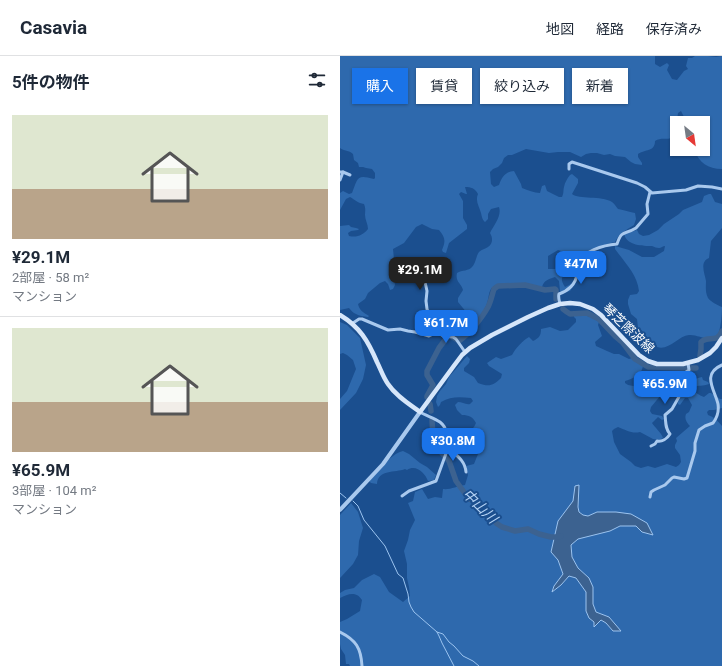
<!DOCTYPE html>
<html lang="ja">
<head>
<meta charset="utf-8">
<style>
  body { margin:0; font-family:Roboto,"Noto Sans JP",sans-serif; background:#f2f2f3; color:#1f2937; height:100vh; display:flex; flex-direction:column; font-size:15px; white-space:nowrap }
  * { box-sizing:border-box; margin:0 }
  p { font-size:13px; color:#747a83 }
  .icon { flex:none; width:22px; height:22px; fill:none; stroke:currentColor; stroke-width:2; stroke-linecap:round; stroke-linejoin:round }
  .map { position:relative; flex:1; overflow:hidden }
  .sheet { display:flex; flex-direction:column; background:#fff; width:340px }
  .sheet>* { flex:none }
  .guide { position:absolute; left:12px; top:12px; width:310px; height:36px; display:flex; gap:8px }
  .needle { width:26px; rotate:151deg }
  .buttons { position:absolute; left:330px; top:60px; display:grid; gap:8px }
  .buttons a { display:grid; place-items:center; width:40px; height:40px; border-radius:0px; background:#fff; box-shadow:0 1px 3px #0004; font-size:20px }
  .price { position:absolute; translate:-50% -34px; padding:0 9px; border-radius:8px; background:#1a73e8; color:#fff; font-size:13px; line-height:26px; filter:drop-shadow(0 1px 2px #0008) }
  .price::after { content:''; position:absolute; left:50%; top:24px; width:12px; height:9px; margin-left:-6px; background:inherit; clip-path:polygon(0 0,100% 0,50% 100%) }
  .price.active { background:#222; color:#fff }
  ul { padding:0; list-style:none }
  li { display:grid; align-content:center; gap:8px; height:212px; padding:0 12px }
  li+li { border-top:1px solid #e0e1e3 }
  li span { display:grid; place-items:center; height:124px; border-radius:0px; color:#555 }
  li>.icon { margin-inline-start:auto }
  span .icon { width:72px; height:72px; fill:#fffc; stroke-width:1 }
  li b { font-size:17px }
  h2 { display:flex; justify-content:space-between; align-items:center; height:48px; padding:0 12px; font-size:17px }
  .tag { padding:0 14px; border-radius:0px; background:#fff; box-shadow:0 1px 3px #0004; font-size:14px; line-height:36px }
  .tag.active { background:#1a73e8; color:#fff }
  header { display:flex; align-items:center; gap:24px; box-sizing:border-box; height:56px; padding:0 20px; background:#fff; border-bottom:1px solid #e0e1e3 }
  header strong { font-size:19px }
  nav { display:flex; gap:22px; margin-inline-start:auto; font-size:14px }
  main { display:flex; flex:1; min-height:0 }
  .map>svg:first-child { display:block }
  .green { fill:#2e69ad; fill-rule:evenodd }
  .water { fill:#3c6290; stroke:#9cc4f0 }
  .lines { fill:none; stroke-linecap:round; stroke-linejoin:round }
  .stream { stroke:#9cc4f0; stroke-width:1 }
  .river { stroke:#3c6290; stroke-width:5.5 }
  .minor { stroke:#a9c9ee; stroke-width:3 }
  .tertiary { stroke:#a9c9ee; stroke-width:4 }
  .secondary { stroke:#d6e6fa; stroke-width:4.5 }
  .labels { text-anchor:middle; stroke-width:4; stroke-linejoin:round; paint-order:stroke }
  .street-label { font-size:13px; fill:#fff; stroke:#1b4f8f }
  .water-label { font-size:14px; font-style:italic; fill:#b5d3f5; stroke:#1b4f8f }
</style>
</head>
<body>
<header>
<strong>Casavia</strong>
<nav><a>地図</a><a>経路</a><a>保存済み</a></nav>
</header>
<main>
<section class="sheet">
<h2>5件の物件<svg class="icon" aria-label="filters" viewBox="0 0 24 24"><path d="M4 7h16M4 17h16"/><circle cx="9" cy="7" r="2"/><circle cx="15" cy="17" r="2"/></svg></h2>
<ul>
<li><span style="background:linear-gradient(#dfe7d0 60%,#b9a48a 0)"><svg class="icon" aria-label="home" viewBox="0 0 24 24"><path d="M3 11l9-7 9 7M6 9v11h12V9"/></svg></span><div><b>¥29.1M</b><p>2部屋 · 58 m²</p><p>マンション</p></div></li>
<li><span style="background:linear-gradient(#dfe7d0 60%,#b9a48a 0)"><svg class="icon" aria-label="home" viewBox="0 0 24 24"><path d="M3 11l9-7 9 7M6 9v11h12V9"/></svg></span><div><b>¥65.9M</b><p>3部屋 · 104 m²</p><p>マンション</p></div></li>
</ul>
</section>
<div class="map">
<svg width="382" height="610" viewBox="0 0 382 610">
  <rect width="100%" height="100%" fill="#1b4f8f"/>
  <g class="green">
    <path d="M0,0H315V8L320,11L327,7L329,9L327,14L332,23L337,24L344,15L348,13L346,10L348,2H352L355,0H368L376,1L382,0V113C368,113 359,107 354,93H363V67H343L345,63L341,55L338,57L337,65L331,78V82C326,84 321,81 315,85C315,96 305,93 298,98V101L302,107V109L295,108L291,106L285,101L275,100L270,98L264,99L257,97H251L246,98L241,101L230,96H218L209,97L186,93L172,99H168L164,102L162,107L158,111L153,113L150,116L151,128L154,131L159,129C162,121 165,116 174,115L181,128L182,132C188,134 194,137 200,137L202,130L205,129L207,135L219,141H222C224,137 223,135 224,131C225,126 227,123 230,119L232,118L238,123V127L232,138C239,144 261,139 272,146C275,148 276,151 278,153C285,154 288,156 295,157L296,163L294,169C285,175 280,176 275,186C262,189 248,195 238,204L232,202L229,203C228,196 223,196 218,194L208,200V213H223L228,215C221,221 220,223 225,231L231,228L234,229L230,235L223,237L220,235L219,225L215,221C209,223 204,224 202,231H197L187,229H156C147,233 150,242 146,250C140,262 130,272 120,282L116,281L112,278H105L101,277L102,275L108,270C121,270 120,271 128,260L127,257L118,246V242L123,234C121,227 115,226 117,217C122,214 129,215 132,211C136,207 136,200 139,196C142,193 145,193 148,191C153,188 153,182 150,177C154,169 162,160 159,151L151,153L148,158V163L145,166C142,163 142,161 141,157C139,150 135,145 138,138C135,132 131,131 125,131L127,138H126L121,136L119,138L123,145V162L127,169V173L109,187L106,197L103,196L102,194C106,185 105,181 99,174L92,173L82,168L76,171L64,187L53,193L54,203L59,211L58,218L54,221L55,229L53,233L50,234L48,228L45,225L40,227L28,237L25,243L18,248C19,254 24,257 29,260L28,261C24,260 19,260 16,258C13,257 11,254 9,252L0,254V170L9,169L11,171L16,172L19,173L18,174L11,175L8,177L9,180C17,182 23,179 28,173C28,168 25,164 25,159C25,155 26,153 24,148C18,147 15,144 10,141L6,143L0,154V137L3,135L9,138L12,137C18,122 16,118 34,123L35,122V117L32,113L26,112L23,111H19L18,107L14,104L13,98C9,94 4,95 0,92Z"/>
    <path d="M369,138H371L375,146L382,148V172L371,185L369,202C359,206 365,218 366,225C366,231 365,236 368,242C371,246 377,249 382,251C382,257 381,277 376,281C368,286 357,278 349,279C338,280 329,295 317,291C315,290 309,286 307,284C305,282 305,278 303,276C302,274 300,273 298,272L297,263L291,258L288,248V244L290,239L297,238L299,235C297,218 285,207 275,193V190L289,194L302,201H314L324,195L325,190C323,190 321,192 319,192C316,192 315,191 312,190C303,190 287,190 284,178L297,174L299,178L303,180L309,179L318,174L324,168L339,158L343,154L362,146L364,140Z"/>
    <path d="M234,259C245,259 250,259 259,266L258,269L262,280L255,286L256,290L267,295L274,298H279L289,303L292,302L296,306L303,310C301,320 294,322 285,325V327L288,329L299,331L304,339C312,338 316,336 321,331L323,332L321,339L311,351L310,355L312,358L322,360L324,363L322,364L318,361L312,367C315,372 321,376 323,382L319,384L313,383L300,376C292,378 286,374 278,371L274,373L272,375L274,386L280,398L291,406L295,410L301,412L308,410L315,412L327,408L336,411L339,409L341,406L340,399L335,392V389L337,385L336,382L350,370C347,367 344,363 346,358L349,356L352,349L348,342H345L340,349L338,348V346L346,333L345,330L346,326C354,325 356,322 362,321L363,324L368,326L369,328C362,331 359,328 353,332C355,337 359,339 364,341L369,337H371L380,343H382V352L374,354H369L367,356L368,359C374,361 378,365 382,370V610H10L9,608H6L5,599L1,593L0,588V566L7,563L20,555L22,544C16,535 8,538 0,542V537L5,534L14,532L22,524L34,518L40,521L49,536L63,546L70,540L69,531L67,522V508L64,495L68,484L70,474L75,464L68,447L73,445L75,436L82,433L88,443L95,441L102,442L103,433C110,434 117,430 125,429L128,419L126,410L134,408L138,398C130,393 127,389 125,379L134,371L136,367C133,361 129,359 122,359L117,354L115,349L118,346C122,346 126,349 130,348L133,345L131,342C120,341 111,340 101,346L100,349L98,351L96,346L97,340L100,335L106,328L109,321L127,300L130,303L129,307L124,312V315L134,321L138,327C149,331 153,330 161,322L162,318L149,310L147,307L156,301L161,303L172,299C175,293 183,284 189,281L193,285C199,282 201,280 201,273L210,271L220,275L228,274L236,266V263L234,261ZM238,442V451L239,456L243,459L248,460L257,456L307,467L302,476L296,470H280L270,475L238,483L231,488L232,501L238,512L249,522L253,531V548L256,556L269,561L280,575H273L266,567L261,564L255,570L254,566L249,562L246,555V536L236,522L229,520L221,529L212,535L214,530L223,518L218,504L211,496L218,465L233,445Z"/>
    <path d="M0,266L7,269L20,282L26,309L23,323L16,337L0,354V343L7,335L16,313L13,304L7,299L3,297L0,298Z"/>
    <path d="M63,395L69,398L80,407L87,411L96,419L94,424L88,425C85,417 76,408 67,414L65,413C55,417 38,413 37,428L31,427L29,425C38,416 50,398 63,395Z"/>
    <path d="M11,447L18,456L23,472L19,485L18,499L13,508L1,521L0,522V459Z"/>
  </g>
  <path class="water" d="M239,429L238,451L239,456L243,459L248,460L257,456H276L291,458L307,467L313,479L302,476L296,470H280L270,475L238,483L231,489L232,501L238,512L249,522L253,531V548L256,556L269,561L281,575H273L266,567L261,564L254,571V566L249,562L246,555V536L236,522L229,520L221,529L212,536L214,530L223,518L218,504L211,496L218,465L233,445L235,430Z"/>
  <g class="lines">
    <g class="stream">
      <path d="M0,437L6,442"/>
      <path d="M13,445L18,450L24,464L45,490L58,518L63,522L68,538L69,546L71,551L74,556L97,576L99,580L102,587L114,610"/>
      <path d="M97,576L103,578L109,586L114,590L123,600L133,605L139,610"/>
    </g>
    <g class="river">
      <path d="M223,253L227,256L230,258L247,257L259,263L276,281L283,287L295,303L308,311L351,312H356"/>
      <path d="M360,300L361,293V286C369,279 377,288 382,275"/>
      <path d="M87,341V340L93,329L87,319V315L99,292L108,280L109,279L119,285C129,278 142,262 148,251C151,245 152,239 154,233L158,230L185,229L205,234L215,233L216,234V243"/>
      <path d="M90,348L91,355"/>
      <path d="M92,364L93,382L100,395L109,405L116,425L129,443L136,445L146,453L156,467L162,471L175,475L188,473L199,478L211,481H217L221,480"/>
    </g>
    <g class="minor">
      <path d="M229,113V108L232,106L297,127L305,131L312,137L346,134L358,130L372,131L382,133"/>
      <path d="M0,116H3L0,124"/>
      <path d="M3,116L10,119"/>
      <path d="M103,205L101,206L96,218L85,226L87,235L86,245L87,253L95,274L103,280L113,281L116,283L125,296"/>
      <path d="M220,248C219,244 218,241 219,238C228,235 236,228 237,218C237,215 236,212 237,209C242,195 264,189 277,188C282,173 285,179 296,172L308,158L307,148L310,136"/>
      <path d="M13,267L19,263H22L48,274L60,273L68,275L75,276L89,280L91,279L95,274"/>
      <path d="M311,390L315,388L317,385C322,386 327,383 330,378C325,372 326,367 325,359L332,353L340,339L345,333C341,325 340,319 349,314L348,307"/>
      <path d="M108,392C116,399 125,404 126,416"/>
      <path d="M62,440L69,435L96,425L108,392C104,387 107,382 106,376C104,363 89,362 80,356"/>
      <path d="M310,441L311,436L314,434L325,429L332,422L334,421L344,423L347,422L355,395V387L359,374L365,370L373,367C377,362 379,355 378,348C375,334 361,318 382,309"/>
      <path d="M0,576C16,584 21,592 22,610"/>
    </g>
    <path class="tertiary" d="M0,454L43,408L80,356"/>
    <path class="secondary" d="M0,259C20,271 28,285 37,306C41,314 43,321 48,328C56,340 69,348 80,356L113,311L122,299L130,292L152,279L188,261L208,252L220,248L230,247L240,248L253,253L261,259L299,299L308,305L317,308H343L358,304L370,297L376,291L382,282"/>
  </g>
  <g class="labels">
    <g class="street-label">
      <text transform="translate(289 272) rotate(43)" y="5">琴芝際波線</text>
    </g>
    <g class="water-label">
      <text transform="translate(140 450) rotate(44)" y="5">中山川</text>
    </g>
  </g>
</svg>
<div class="buttons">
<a><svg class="needle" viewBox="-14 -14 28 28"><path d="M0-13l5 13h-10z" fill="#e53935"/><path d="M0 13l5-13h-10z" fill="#747a83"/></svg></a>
</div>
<b class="price" style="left:241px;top:229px">¥47M</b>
<b class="price active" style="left:80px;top:235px">¥29.1M</b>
<b class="price" style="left:106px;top:288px">¥61.7M</b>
<b class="price" style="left:325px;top:349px">¥65.9M</b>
<b class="price" style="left:113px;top:406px">¥30.8M</b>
<div class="guide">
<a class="tag active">購入</a>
<a class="tag">賃貸</a>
<a class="tag">絞り込み</a>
<a class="tag">新着</a>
</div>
</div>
</main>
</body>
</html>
